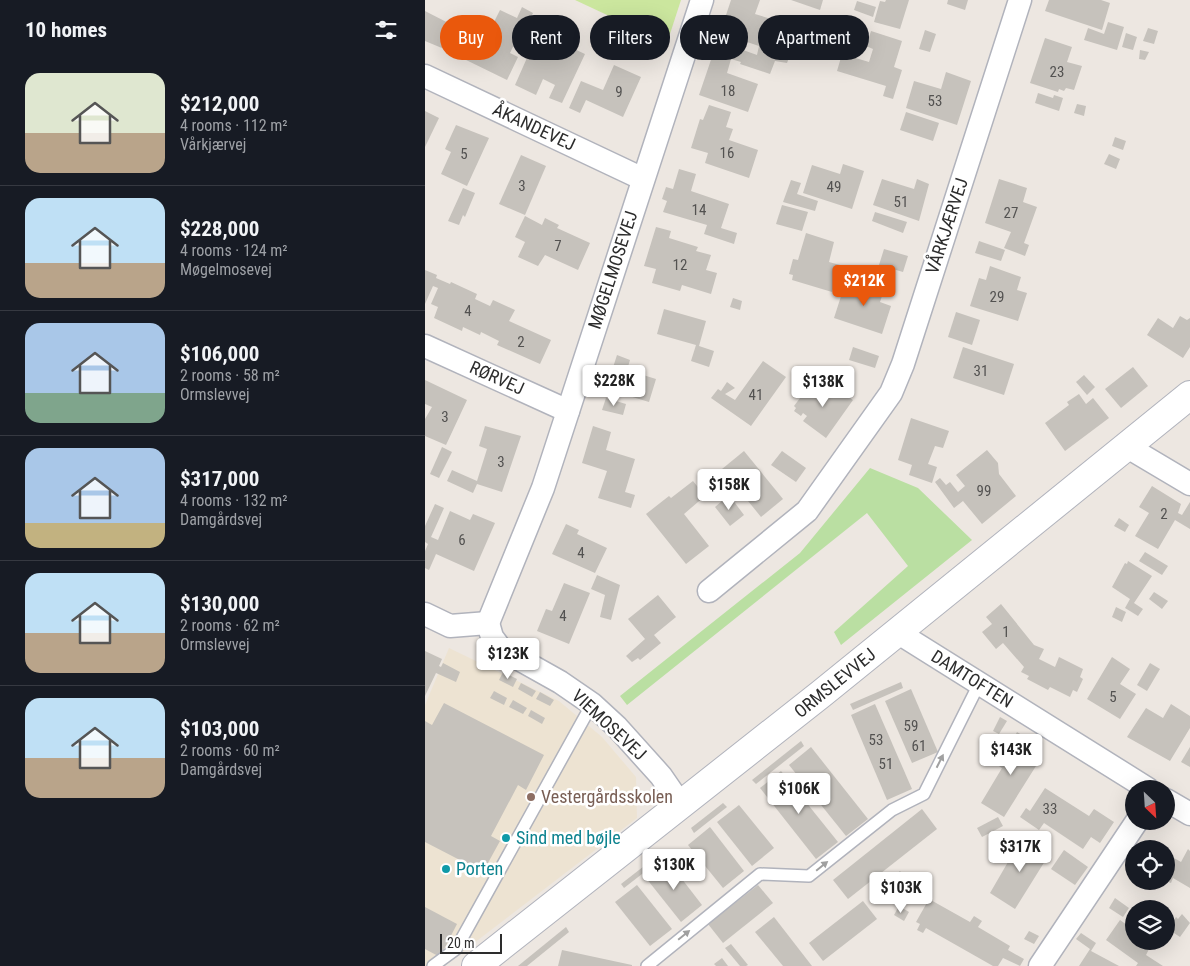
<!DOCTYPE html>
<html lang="en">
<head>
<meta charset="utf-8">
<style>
  body { margin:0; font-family:"Roboto Condensed",sans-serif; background:#242831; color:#f1f3f6; height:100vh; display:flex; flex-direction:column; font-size:19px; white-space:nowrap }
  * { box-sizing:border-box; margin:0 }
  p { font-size:16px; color:#9ea1a6 }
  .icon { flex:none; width:28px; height:28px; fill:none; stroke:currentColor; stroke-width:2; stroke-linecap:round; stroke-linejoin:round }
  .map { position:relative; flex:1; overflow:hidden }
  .panel { display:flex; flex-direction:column; background:#171b24; width:425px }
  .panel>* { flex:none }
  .top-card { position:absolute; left:15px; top:15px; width:475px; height:45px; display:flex; gap:10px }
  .needle { width:32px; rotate:155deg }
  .controls { position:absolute; left:700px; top:780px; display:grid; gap:10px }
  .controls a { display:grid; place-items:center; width:50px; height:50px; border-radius:50%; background:#171b24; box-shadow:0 5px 20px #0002; font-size:25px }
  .scale { position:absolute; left:15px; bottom:12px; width:62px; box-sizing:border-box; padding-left:5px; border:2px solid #2d2d2d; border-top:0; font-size:14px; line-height:18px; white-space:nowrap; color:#2d2d2d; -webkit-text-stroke:4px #fff; paint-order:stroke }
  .price { position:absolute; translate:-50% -42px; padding:0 11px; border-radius:5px; background:#fff; color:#222; font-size:16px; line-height:32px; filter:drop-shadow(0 1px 2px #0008) }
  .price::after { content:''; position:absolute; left:50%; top:30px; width:15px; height:11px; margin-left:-8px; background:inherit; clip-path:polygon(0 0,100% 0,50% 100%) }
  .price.current { background:#ea580c; color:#fff }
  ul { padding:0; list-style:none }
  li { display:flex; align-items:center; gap:15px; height:125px; padding:0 25px }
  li+li { border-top:1px solid #363941 }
  li span { display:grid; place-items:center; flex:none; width:140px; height:100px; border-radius:15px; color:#555 }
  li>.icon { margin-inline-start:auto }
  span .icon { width:60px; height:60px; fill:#fffc; stroke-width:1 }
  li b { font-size:21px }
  h2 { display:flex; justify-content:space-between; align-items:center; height:60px; padding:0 25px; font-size:21px }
  .chip { padding:0 18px; border-radius:22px; background:#171b24; box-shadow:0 5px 20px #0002; font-size:18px; line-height:45px }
  .chip.current { background:#ea580c; color:#fff }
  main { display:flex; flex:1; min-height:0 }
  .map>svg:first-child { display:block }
  .education { fill:#ede3d2 }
  .green { fill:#badfa2 }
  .pitch { fill:#cbe69e }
  .building { fill:#c6c2bc }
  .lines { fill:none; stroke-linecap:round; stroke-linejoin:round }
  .lane-casing { stroke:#b1b3bc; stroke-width:14 }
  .street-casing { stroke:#b1b3bc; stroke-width:25 }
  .secondary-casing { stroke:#b1b3bc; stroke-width:30 }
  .lane { stroke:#fff; stroke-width:11 }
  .street { stroke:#fff; stroke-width:22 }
  .secondary { stroke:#fff; stroke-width:28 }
  .oneway { fill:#a0a0a0 }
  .education-dot { fill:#8d6e63; stroke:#fff; stroke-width:2 }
  .culture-dot { fill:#0f9aa8; stroke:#fff; stroke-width:2 }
  .labels { text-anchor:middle; stroke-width:5; stroke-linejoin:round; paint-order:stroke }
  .number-label { font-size:15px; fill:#535251 }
  .street-label { font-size:18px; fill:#2d2d2d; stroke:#fff }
  .education-label { font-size:18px; fill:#785e54; stroke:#fff; text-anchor:start }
  .culture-label { font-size:18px; fill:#0d838f; stroke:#fff; text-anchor:start }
</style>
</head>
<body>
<main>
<section class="panel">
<h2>10 homes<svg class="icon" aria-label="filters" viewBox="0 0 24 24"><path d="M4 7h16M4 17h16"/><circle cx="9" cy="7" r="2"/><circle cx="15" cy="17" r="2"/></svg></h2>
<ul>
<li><span style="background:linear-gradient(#dfe7d0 60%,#b9a48a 0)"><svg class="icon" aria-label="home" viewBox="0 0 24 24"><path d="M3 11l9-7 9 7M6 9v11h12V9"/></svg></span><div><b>$212,000</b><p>4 rooms · 112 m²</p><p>Vårkjærvej</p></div></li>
<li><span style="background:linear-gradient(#bfe0f5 65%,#b9a48a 0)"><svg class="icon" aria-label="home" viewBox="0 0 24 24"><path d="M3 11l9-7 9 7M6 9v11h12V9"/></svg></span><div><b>$228,000</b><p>4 rooms · 124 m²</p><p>Møgelmosevej</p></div></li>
<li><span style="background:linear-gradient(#a9c7e8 70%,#7fa58c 0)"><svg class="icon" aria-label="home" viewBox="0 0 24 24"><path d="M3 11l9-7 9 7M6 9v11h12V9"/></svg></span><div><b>$106,000</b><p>2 rooms · 58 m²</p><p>Ormslevvej</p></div></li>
<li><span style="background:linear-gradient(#a9c7e8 75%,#c2b280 0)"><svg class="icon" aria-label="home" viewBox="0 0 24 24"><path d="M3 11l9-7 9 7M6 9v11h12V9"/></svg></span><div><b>$317,000</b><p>4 rooms · 132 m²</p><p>Damgårdsvej</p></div></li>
<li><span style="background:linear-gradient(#bfe0f5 60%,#b9a48a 0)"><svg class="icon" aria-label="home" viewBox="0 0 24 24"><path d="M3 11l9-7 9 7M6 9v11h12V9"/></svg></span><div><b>$130,000</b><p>2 rooms · 62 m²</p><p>Ormslevvej</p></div></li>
<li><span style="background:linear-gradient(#bfe0f5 60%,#b9a48a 0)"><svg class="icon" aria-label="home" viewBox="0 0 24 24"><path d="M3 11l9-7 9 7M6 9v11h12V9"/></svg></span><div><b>$103,000</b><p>2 rooms · 60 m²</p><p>Damgårdsvej</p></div></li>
</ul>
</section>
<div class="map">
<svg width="765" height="966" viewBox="0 0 765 966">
  <rect width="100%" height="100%" fill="#ede7e1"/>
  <path class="education" d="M24,648L134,701L177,737L211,777L212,818L19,966H0V705Z"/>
  <path class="green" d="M445,468L493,488L547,540L416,645L409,632L483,566L442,513L202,705L195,696L375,553Z"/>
  <path class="pitch" d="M150,0H256L242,43Z"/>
  <g class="building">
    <path d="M306,0H335L330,14L343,18L340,27L354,31L348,48L365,55L362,63L350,61L345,74L315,64L316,62L306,59L302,73L333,84L323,112L274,95L289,51L304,55L307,46L332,55L334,46L295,33Z"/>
    <path d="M366,0H398L395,10Z"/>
    <path d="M461,0H484L475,29L449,22L455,1L460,2Z"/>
    <path d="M523,0H543L540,10L522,4Z"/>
    <path d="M624,0H676L685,3L677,30L620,11Z"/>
    <path d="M432,1L451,7L448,17L429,10Z"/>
    <path d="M97,7L108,13L102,26L99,24L85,53L93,57L82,80L37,58L51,28L63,34L75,10L92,18Z"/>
    <path d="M0,11L35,29L24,51L0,41Z"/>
    <path d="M683,22L699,27L692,50L659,40L663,28L679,34Z"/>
    <path d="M723,28L733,31L729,44L718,41Z"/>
    <path d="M500,30L511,34L505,52L494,49Z"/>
    <path d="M446,31L477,41L469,67L477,70L468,99L458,96L461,86L412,71L417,54L444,62L448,49L441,46Z"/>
    <path d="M701,33L712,37L708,50L697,47Z"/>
    <path d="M620,38L647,47L642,62L657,66L649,90L641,88L639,91L634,89L633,92L605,83Z"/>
    <path d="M132,41L160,54L137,103L124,98L130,85L118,79L111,95L90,85L109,42L128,51Z"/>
    <path d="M715,50L724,52L720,60L714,59Z"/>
    <path d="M189,65L216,77L198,117L161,100L155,113L144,108L156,81L178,90Z"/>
    <path d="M521,72L546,81L532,125L481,108L489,81L516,89Z"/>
    <path d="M613,93L628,98L629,95L638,98L634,111L610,103Z"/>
    <path d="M652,104L661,106L659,116L649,113Z"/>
    <path d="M284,105L306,112L301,127L308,129L304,140L333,150L324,178L280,163L283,153L266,148L275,119L278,120Z"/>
    <path d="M0,111L14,118L0,147Z"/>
    <path d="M481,112L514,123L508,141L475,130Z"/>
    <path d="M31,125L64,138L42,186L16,174L26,152L20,149Z"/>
    <path d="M690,137L701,141L698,150L687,146Z"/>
    <path d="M684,154L695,159L691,169L679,164Z"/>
    <path d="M96,155L121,166L100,215L74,204Z"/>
    <path d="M418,164L439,171L427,209L378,193L387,165L415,174Z"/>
    <path d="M254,169L271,174L266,191L304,204L296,228L312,233L309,244L279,234L282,225L238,212L242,201L237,199L241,187L248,189Z"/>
    <path d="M457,179L489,189L492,179L504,184L494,221L448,205Z"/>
    <path d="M574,179L602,188L598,202L612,207L599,243L604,245L600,256L579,248L586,232L560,223Z"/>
    <path d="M366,180L376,183L372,194L393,201L390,211L358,202Z"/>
    <path d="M38,188L50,193L40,217L38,215L34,225L23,221Z"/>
    <path d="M357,205L383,212L377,231L351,224Z"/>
    <path d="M450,212L482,222L478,233L447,221Z"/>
    <path d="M100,216L117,225L120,218L134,225L132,228L165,243L153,270L120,255L113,266L93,257L100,242L90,237Z"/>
    <path d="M231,227L246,231L244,238L273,247L271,251L286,255L281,270L292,273L286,294L257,285L255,291L227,283L231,269L219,266Z"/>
    <path d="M381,233L409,242L404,262L415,265L407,292L367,280L368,275L364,274L368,259L373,260Z"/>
    <path d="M554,241L580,250L576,261L550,253Z"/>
    <path d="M459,249L483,256L478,272L454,265Z"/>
    <path d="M565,266L596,277L592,290L602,293L593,321L545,306L554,278L561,280Z"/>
    <path d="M0,270L12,275L11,278L25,284L26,282L52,294L50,299L65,306L68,300L90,310L84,321L126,340L115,364L72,345L74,341L56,332L55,335L38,327L37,331L9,318L13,307L6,304L13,288L8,286L0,304Z"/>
    <path d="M430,278L459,290L455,302L466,306L457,334L409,318L418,290L425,293Z"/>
    <path d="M308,298L317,301L315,310L305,307Z"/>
    <path d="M239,309L281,321L274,346L289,351L284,367L266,361L271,345L232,334Z"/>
    <path d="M531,312L555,320L547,345L523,337Z"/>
    <path d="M755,316L762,320L765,318V347L758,358L722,335L733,318L748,328Z"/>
    <path d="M428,347L454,356L450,368L424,360Z"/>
    <path d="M538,347L589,364L579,395L528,378Z"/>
    <path d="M192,355L205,360L202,370L231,379L224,402L181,389Z"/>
    <path d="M338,361L361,377L326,426L286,398L293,389L296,391L302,382L310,388L300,394L310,400Z"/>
    <path d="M708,367L723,386L696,408L680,389Z"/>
    <path d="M659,375L670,387L662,395L651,382Z"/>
    <path d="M0,380L42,400L21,445L0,436V419L7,407L0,404Z"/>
    <path d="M404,383L428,400L401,438L378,421L382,416L378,413L376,416L369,411L371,408L369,406L384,386L396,395Z"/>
    <path d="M654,394L661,404L668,398L684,418L640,451L620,423L644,405L642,402Z"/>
    <path d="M181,398L201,404L198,415L177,410Z"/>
    <path d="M486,418L524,431L518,448L510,446L503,464L512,467L507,483L484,475L487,465L473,460Z"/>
    <path d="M60,426L96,436L77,492L52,484L48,493L22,481L27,470L52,481L62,449L54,446Z"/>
    <path d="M168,426L186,432L181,450L210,459L200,492L210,495L206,508L173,498L182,471L157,463Z"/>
    <path d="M17,447L27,452L14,478L5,474Z"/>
    <path d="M562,450L573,463L574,474L591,496L557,524L538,501L529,508L510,482L515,478L521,485L525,482L533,492L540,486L531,475Z"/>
    <path d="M319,451L358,499L336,517L297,469Z"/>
    <path d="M357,451L381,468L371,482L346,465Z"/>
    <path d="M268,481L280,496L259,514L284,546L261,564L221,514L244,496L246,498Z"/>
    <path d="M727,486L756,504L753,513L757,515L765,502V529L750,520L733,549L710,536L724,513L714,507Z"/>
    <path d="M304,495L319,515L305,526L290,507Z"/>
    <path d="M10,504L19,508L6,537L13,540L25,511L45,520L48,514L70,523L49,571L11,554L4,570L0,568V551L3,544L0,542V526Z"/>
    <path d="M694,518L704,525L700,532L689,526Z"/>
    <path d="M141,524L154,530L152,534L182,548L170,573L127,554Z"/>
    <path d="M720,552L743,566L737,575L714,561Z"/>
    <path d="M703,561L727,576L709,603L718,609L713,616L700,608L705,599L687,587L700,563L702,564Z"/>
    <path d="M172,575L195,585L186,620L175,617L180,595L166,589Z"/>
    <path d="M139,583L165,593L144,644L112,631L121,609L127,611Z"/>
    <path d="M729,592L743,601L737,609L724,599Z"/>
    <path d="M233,595L251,617L229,635L236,643L215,660L213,658L207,662L201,656L220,639L203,619Z"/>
    <path d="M576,604L609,645L619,649L614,659L630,667L634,657L658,669L655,677L658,679L652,692L648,690L645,697L625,687L623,690L602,679L604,676L596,672L599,667L578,643L571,649L557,632L567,624L561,617Z"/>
    <path d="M691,607L701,612L697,622L687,617Z"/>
    <path d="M0,651L17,659L14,666L16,667L18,663L35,672L31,682L11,673L0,696Z"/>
    <path d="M687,657L705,669L695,684L711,694L695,719L662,699Z"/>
    <path d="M725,663L735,669L722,691L712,685Z"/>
    <path d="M78,672L92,679L88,687L74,680Z"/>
    <path d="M476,682L478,688L428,710L425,704Z"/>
    <path d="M96,683L111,691L107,697L93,689Z"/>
    <path d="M486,689L513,752L487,763L460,701Z"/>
    <path d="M69,691L82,698L79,705L65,698Z"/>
    <path d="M115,692L129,700L125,706L111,699Z"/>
    <path d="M88,700L102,708L98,714L84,707Z"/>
    <path d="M19,703L119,755L101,790L93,785L66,836L75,841L58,872L0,842V721L7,725Z"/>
    <path d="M450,704L487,789L462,800L426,715Z"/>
    <path d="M746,704L765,716V728L745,761L702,737L721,708L738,718Z"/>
    <path d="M106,710L120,718L117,724L103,716Z"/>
    <path d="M575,717L582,721L574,734L568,731Z"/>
    <path d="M592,732L608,742L603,750L616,758L579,817L556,803L577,768L569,763L574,755L582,760L592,743L588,740Z"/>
    <path d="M376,741L379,746L331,784L327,780Z"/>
    <path d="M386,747L443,819L421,836L364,765Z"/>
    <path d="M765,747V767L756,762Z"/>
    <path d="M356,771L413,842L391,859L335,788Z"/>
    <path d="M620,788L664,816L669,809L689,822L675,843L666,837L658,849L619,823L614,830L595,817L601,808L605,811Z"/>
    <path d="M298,803L302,807L269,833L266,828Z"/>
    <path d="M314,805L349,848L327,866L292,822Z"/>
    <path d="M497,809L512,829L423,899L408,880Z"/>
    <path d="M573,817L578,826L557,837L552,828Z"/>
    <path d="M285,827L319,871L298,888L263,845Z"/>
    <path d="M601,838L625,853L590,909L565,893L594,843L597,845Z"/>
    <path d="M763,849L765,851V888L748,878L746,883L741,881L742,854L756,862Z"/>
    <path d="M639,850L663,867L650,885L626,869Z"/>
    <path d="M243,861L277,905L256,922L221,878Z"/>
    <path d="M223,863L226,867L199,888L196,884Z"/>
    <path d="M475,871L479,876L457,893L454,889Z"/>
    <path d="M212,885L247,929L225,946L190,902Z"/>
    <path d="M333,885L348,903L298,943L283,924Z"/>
    <path d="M690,898L704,908L698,917L684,908Z"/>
    <path d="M504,899L545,922L549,916L557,921L553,927L585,946L583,950L599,959L595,966L578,958L573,966H568L501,928L498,933L492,930L495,924L491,922Z"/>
    <path d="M438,901L452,919L398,961L384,943Z"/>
    <path d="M474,906L484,912L479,921L469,915Z"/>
    <path d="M0,907L32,924L15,957L0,949Z"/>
    <path d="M757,914L765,923L755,937L743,929L751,917L753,919Z"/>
    <path d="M349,917L387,966H358L330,932Z"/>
    <path d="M695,920L709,930V941H728L721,955L738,966H711L713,963L681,940Z"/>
    <path d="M141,927L144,932L102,966H93Z"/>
    <path d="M604,931L614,936L609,944L599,939Z"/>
    <path d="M656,933L671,943L666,951L694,966H654L665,949L651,939Z"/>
    <path d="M306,944L323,965L321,966H315L300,948Z"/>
    <path d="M137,950L207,965V966H133Z"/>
    <path d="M297,958L303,966H291L289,964Z"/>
  </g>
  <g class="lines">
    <g class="lane-casing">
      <g id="lane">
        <path d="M8,966L31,949L167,704"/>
        <path d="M222,966L335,874L384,876L467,810L499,794L554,684"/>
      </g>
    </g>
    <g class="street-casing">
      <g id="street">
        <path d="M0,76L218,179"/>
        <path d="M0,346L143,411"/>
        <path d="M701,446L765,484"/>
        <path d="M284,591L382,511L466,393L478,364L595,0"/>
        <path d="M0,614L25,626L63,623"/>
        <path d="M63,623L118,488L277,0"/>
        <path d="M63,623L67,637L76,649L135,682L167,704L192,727L236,776L256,805"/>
        <path d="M472,632L723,789"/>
        <path d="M741,800L765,814"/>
        <path d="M615,966L712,821"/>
      </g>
    </g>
    <g class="secondary-casing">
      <path id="secondary" d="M51,966L396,694L765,395"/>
    </g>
    <use href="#lane" class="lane"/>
    <use href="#street" class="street"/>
    <use href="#secondary" class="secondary"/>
  </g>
  <defs><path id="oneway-solid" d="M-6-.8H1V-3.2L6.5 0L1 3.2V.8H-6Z" transform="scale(1.25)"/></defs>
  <g class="oneway">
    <use href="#oneway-solid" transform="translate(515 761) rotate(-63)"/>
    <use href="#oneway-solid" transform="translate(397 866) rotate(-39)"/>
    <use href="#oneway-solid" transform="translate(259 935) rotate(-39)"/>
  </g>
  <circle class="education-dot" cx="106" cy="797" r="5"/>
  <g class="culture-dot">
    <circle cx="81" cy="838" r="5"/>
    <circle cx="21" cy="869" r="5"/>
  </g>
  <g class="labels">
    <g class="number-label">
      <text x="632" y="77">23</text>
      <text x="303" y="96">18</text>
      <text x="194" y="97">9</text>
      <text x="510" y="106">53</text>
      <text x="302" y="158">16</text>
      <text x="39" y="159">5</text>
      <text x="97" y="191">3</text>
      <text x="409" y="192">49</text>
      <text x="476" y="207">51</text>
      <text x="274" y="215">14</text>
      <text x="586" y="218">27</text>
      <text x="133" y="251">7</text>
      <text x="255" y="270">12</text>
      <text x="572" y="302">29</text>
      <text x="43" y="316">4</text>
      <text x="96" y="347">2</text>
      <text x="556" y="376">31</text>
      <text x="331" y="400">41</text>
      <text x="20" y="422">3</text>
      <text x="76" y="467">3</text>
      <text x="559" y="496">99</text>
      <text x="739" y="519">2</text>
      <text x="37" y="545">6</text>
      <text x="156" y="558">4</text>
      <text x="138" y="621">4</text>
      <text x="581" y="637">1</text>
      <text x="688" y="702">5</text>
      <text x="486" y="731">59</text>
      <text x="451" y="745">53</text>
      <text x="494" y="751">61</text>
      <text x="461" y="769">51</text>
      <text x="625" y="814">33</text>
    </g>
    <g class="street-label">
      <text transform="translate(109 127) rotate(25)" y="6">ÅKANDEVEJ</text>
      <text transform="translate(522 226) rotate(-72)" y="6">VÅRKJÆRVEJ</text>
      <text transform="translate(188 270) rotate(-72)" y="6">MØGELMOSEVEJ</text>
      <text transform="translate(72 378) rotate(24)" y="6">RØRVEJ</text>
      <text transform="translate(547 679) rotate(32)" y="6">DAMTOFTEN</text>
      <text transform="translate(410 683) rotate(-39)" y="6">ORMSLEVVEJ</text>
      <text transform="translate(184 725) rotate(43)" y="6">VIEMOSEVEJ</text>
    </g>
    <g class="education-label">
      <text x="116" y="803">Vestergårdsskolen</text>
    </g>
    <g class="culture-label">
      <text x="91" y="844">Sind med bøjle</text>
      <text x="31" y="875">Porten</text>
    </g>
  </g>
</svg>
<div class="controls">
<a><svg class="needle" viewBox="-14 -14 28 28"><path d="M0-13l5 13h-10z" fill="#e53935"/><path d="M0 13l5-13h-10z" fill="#9ea1a6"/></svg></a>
<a><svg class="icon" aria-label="locate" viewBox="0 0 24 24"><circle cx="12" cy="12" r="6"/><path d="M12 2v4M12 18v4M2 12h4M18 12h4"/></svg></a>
<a><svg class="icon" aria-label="layers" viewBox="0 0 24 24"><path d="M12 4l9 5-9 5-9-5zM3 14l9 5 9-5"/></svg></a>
</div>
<div class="scale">20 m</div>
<b class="price current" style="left:439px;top:307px">$212K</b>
<b class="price" style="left:189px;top:407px">$228K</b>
<b class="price" style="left:398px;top:408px">$138K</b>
<b class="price" style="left:304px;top:511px">$158K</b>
<b class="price" style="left:83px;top:680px">$123K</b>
<b class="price" style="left:586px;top:776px">$143K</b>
<b class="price" style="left:374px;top:815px">$106K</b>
<b class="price" style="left:595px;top:873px">$317K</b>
<b class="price" style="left:249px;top:891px">$130K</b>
<b class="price" style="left:476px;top:914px">$103K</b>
<div class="top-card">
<a class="chip current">Buy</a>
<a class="chip">Rent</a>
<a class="chip">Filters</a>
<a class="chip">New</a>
<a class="chip">Apartment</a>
</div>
</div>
</main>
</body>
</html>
